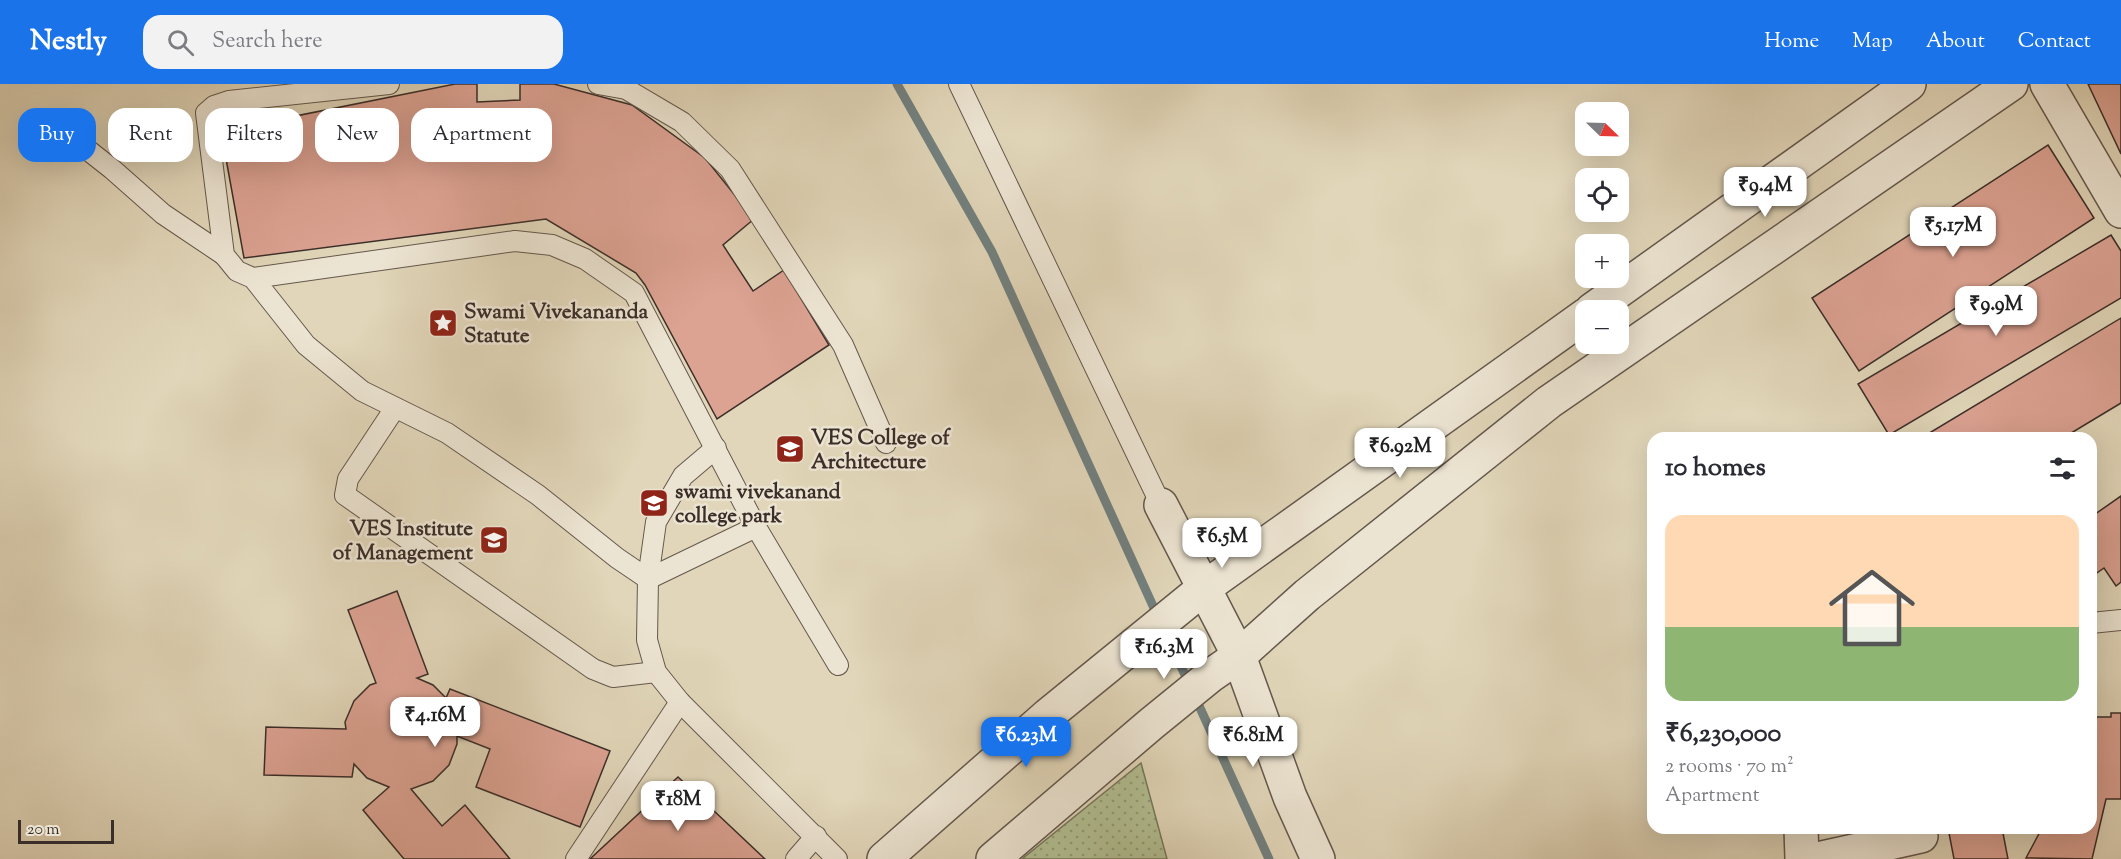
<!DOCTYPE html>
<html lang="en">
<head>
<meta charset="utf-8">
<style>
  body { margin:0; font-family:"Sorts Mill Goudy",serif; background:#f2f2f3; color:#2b2b33; height:100vh; display:flex; flex-direction:column; font-size:22px; white-space:nowrap }
  * { box-sizing:border-box; margin:0 }
  p { font-size:20px; color:#7c7c81 }
  .icon { flex:none; width:33px; height:33px; fill:none; stroke:currentColor; stroke-width:2; stroke-linecap:round; stroke-linejoin:round }
  .map { position:relative; flex:1; overflow:hidden }
  .details { position:absolute; left:1647px; top:348px; width:450px; height:402px; display:flex; flex-direction:column; background:#fff; border-radius:18px; box-shadow:0 6px 24px #0002 }
  .details>* { flex:none }
  .hud { position:absolute; left:18px; top:24px; width:570px; height:54px; display:flex; gap:12px }
  .needle { width:39px; rotate:113deg }
  .fabs { position:absolute; left:1575px; top:18px; display:grid; gap:12px }
  .fabs a { display:grid; place-items:center; width:54px; height:54px; border-radius:12px; background:#fff; box-shadow:0 6px 24px #0002; font-size:30px }
  .scale { position:absolute; left:18px; bottom:15px; width:96px; box-sizing:border-box; padding-left:6px; border:3px solid #3b2e29; border-top:0; font-size:16px; line-height:21px; white-space:nowrap; color:#3b2e29; -webkit-text-stroke:4px #ece4d2; paint-order:stroke }
  .price { position:absolute; translate:-50% -51px; padding:0 14px; border-radius:12px; background:#fff; color:#222; font-size:20px; line-height:39px; filter:drop-shadow(0 2px 3px #0008) }
  .price::after { content:''; position:absolute; left:50%; top:36px; width:18px; height:14px; margin-left:-9px; background:inherit; clip-path:polygon(0 0,100% 0,50% 100%) }
  .price.active { background:#1a73e8; color:#fff }
  ul { padding:0; list-style:none }
  li { display:grid; align-content:center; gap:12px; height:318px; padding:0 18px }
  li+li { border-top:2px solid #e1e1e2 }
  li span { display:grid; place-items:center; height:186px; border-radius:18px; color:#555 }
  li>.icon { margin-inline-start:auto }
  span .icon { width:108px; height:108px; fill:#fffc; stroke-width:1 }
  li b { font-size:26px }
  h2 { display:flex; justify-content:space-between; align-items:center; height:72px; padding:0 18px; font-size:26px }
  .tag { padding:0 21px; border-radius:18px; background:#fff; box-shadow:0 6px 24px #0002; font-size:21px; line-height:54px }
  .tag.active { background:#1a73e8; color:#fff }
  header { display:flex; align-items:center; gap:36px; box-sizing:border-box; height:84px; padding:0 30px; background:#1a73e8; color:#fff }
  header strong { font-size:28px }
  nav { display:flex; gap:33px; margin-inline-start:auto; font-size:21px }
  .search { width:420px; height:54px; background:#f2f2f3; display:flex; align-items:center; gap:15px; box-sizing:border-box; padding:0 21px; border-radius:18px; color:#7c7c81; font-size:22px }
  .map>svg:first-child { display:block }
  .grass { fill:url(#grass-dots); stroke:#76765d; stroke-width:1.5 }
  .lines { fill:none; stroke-linecap:round; stroke-linejoin:round }
  .stream { stroke:#72807f; stroke-width:9 }
  .building { fill:#dca292; stroke:#3b2e29; stroke-width:1.5 }
  .lane-casing { stroke:#64584d; stroke-width:22 }
  .street-casing { stroke:#64584d; stroke-width:36 }
  .lane { stroke:#ece4d2; stroke-width:20 }
  .street { stroke:#ece4d2; stroke-width:33 }
  .labels { text-anchor:middle; stroke-width:5; stroke-linejoin:round; paint-order:stroke }
  .poi-label { font-size:21px; font-weight:bold; fill:#3b2e29; stroke:#ece4d2; text-anchor:start }
</style>
</head>
<body>
<header>
<strong>Nestly</strong>
<div class="search"><svg class="icon" aria-label="search" viewBox="0 0 24 24"><circle cx="10" cy="10" r="6"/><path d="M15 15l6 6"/></svg>Search here</div>
<nav><a>Home</a><a>Map</a><a>About</a><a>Contact</a></nav>
</header>
<div class="map">
<svg width="2121" height="775" viewBox="0 0 2121 775">
  <defs>
    <pattern id="grass-dots" width="8" height="8" patternUnits="userSpaceOnUse" patternTransform="scale(1.5)"><rect width="8" height="8" fill="#b1be91"/><path d="M2 2h.1M6 6h.1" fill="none" stroke="#919b76" stroke-width="1.8" stroke-linecap="round"/></pattern>
  </defs>
  <rect width="100%" height="100%" fill="#e1d6b9"/>
  <filter id="stains"><feTurbulence type="fractalNoise" baseFrequency=".00333" numOctaves="4"/><feColorMatrix values="0 0 0 0 .2 0 0 0 0 .09 0 0 0 0 .02 0 0 0 .5 -.17"/></filter>
  <radialGradient id="worn" r=".72"><stop offset=".6" stop-color="#630" stop-opacity="0"/><stop offset="1" stop-color="#630" stop-opacity=".3"/></radialGradient>
  <path class="grass" d="M1141,679L1167,775H1022Z"/>
  <g class="lines">
    <g class="stream">
      <path d="M897,0L992,168L1158,533"/>
      <path d="M1164,545L1269,775"/>
    </g>
  </g>
  <g class="building">
    <path d="M455,0H477V18L520,16V0H554L632,21L705,74L754,135L723,161L753,207L784,186L829,261L717,335L645,201L636,189L546,135L244,174L221,47Z"/>
    <path d="M2088,0H2121V70Z"/>
    <path d="M2048,61L2094,134L1859,287L1812,214Z"/>
    <path d="M2111,151L2121,167V214L1889,351L1858,300Z"/>
    <path d="M2121,234V319L2063,354H1921Z"/>
    <path d="M2121,412V498L2116,502L2104,484L2091,493V433Z"/>
    <path d="M397,507L428,590L417,594L433,601L446,614L450,605L610,667L580,743L476,703L490,665L457,652V660L449,681L433,697L411,705L442,742L465,721L510,775H404L363,726L389,703L367,694L354,680L352,693L264,691L266,643L346,645L345,638L354,617L370,601L376,599L348,526Z"/>
    <path d="M2111,629H2121V715H2106L2092,775L2026,774L2042,744H2091V633H2111Z"/>
    <path d="M678,693L765,775H590Z"/>
    <path d="M1948,744H2002L2008,775H1954Z"/>
  </g>
  <g class="lines">
    <g class="lane-casing">
      <g id="lane">
        <path d="M598,0L626,5L682,38L730,85L843,261L886,359"/>
        <path d="M959,0L1161,421"/>
        <path d="M43,40L79,59L112,85L163,130L224,171"/>
        <path d="M253,194L306,261L362,307L447,349L538,411L617,474L648,495L756,443L634,209L585,175L552,161L515,157L253,194L237,187L224,171L206,29L214,22L229,17L389,0"/>
        <path d="M395,324L348,395L345,411L593,585L613,593L656,588"/>
        <path d="M716,364L683,392L656,438L648,495L647,556L656,588L680,618L837,775"/>
        <path d="M756,443L838,581"/>
        <path d="M2091,539L2121,536"/>
        <path d="M576,775L680,618"/>
        <path d="M796,775L816,752"/>
      </g>
    </g>
    <g class="street-casing">
      <g id="street">
        <path d="M2047,0L2121,127"/>
        <path d="M1592,226L1909,0"/>
        <path d="M1161,421L1239,572L1290,713L1318,775"/>
        <path d="M1801,744L1802,775"/>
        <path d="M884,775L1048,631L1204,504L1586,231"/>
        <path d="M993,775L1151,640L1210,592L1239,572L1307,511L1549,318L2011,0"/>
        <path d="M1817,775L1921,752"/>
      </g>
    </g>
    <use href="#lane" class="lane"/>
    <use href="#street" class="street"/>
  </g>
  <defs>
    <g id="sight-square" transform="scale(1.5)"><rect x="-9" y="-9" width="18" height="18" rx="4" fill="#8f2418" stroke="#ece4d2"/><path d="M0-6L1.8-2.2L6-1.7L2.9 1.2L3.7 5.4L0 3.3L-3.7 5.4L-2.9 1.2L-6-1.7L-1.8-2.2Z" fill="#fff"/></g>
    <g id="university-square" transform="scale(1.5)"><rect x="-9" y="-9" width="18" height="18" rx="4" fill="#8f2418" stroke="#ece4d2"/><path d="M0-5L7-2L0 1L-7-2ZM-4 1L0 2.5L4 1V4Q0 6-4 4Z" fill="#fff"/></g>
  </defs>
  <g fill-rule="evenodd">
    <use href="#sight-square" x="443" y="239"/>
    <use href="#university-square" x="790" y="365"/>
    <use href="#university-square" x="654" y="419"/>
    <use href="#university-square" x="494" y="456"/>
  </g>
  <g class="labels">
    <g class="poi-label">
      <text x="464" y="234">Swami Vivekananda<tspan x="464" dy="24">Statute</tspan></text>
      <text x="811" y="360">VES College of<tspan x="811" dy="24">Architecture</tspan></text>
      <text x="675" y="414">swami vivekanand<tspan x="675" dy="24">college park</tspan></text>
      <text x="473" y="451" text-anchor="end">VES Institute<tspan x="473" dy="24">of Management</tspan></text>
    </g>
  </g>
  <rect width="100%" height="100%" filter="url(#stains)"/>
  <rect width="100%" height="100%" fill="url(#worn)"/>
</svg>
<div class="fabs">
<a><svg class="needle" viewBox="-14 -14 28 28"><path d="M0-13l5 13h-10z" fill="#e53935"/><path d="M0 13l5-13h-10z" fill="#7c7c81"/></svg></a>
<a><svg class="icon" aria-label="locate" viewBox="0 0 24 24"><circle cx="12" cy="12" r="6"/><path d="M12 2v4M12 18v4M2 12h4M18 12h4"/></svg></a>
<a>+</a>
<a>−</a>
</div>
<div class="scale">20 m</div>
<b class="price" style="left:1765px;top:134px">₹9.4M</b>
<b class="price" style="left:1953px;top:174px">₹5.17M</b>
<b class="price" style="left:1996px;top:253px">₹9.9M</b>
<b class="price" style="left:1400px;top:395px">₹6.92M</b>
<b class="price" style="left:1222px;top:485px">₹6.5M</b>
<b class="price" style="left:1164px;top:596px">₹16.3M</b>
<b class="price" style="left:435px;top:664px">₹4.16M</b>
<b class="price active" style="left:1026px;top:684px">₹6.23M</b>
<b class="price" style="left:1253px;top:684px">₹6.81M</b>
<b class="price" style="left:678px;top:748px">₹18M</b>
<div class="hud">
<a class="tag active">Buy</a>
<a class="tag">Rent</a>
<a class="tag">Filters</a>
<a class="tag">New</a>
<a class="tag">Apartment</a>
</div>
<section class="details">
<h2>10 homes<svg class="icon" aria-label="filters" viewBox="0 0 24 24"><path d="M4 7h16M4 17h16"/><circle cx="9" cy="7" r="2"/><circle cx="15" cy="17" r="2"/></svg></h2>
<ul>
<li><span style="background:linear-gradient(#ffd9b3 60%,#8fb573 0)"><svg class="icon" aria-label="home" viewBox="0 0 24 24"><path d="M3 11l9-7 9 7M6 9v11h12V9"/></svg></span><div><b>₹6,230,000</b><p>2 rooms · 70 m²</p><p>Apartment</p></div></li>
</ul>
</section>
</div>
</body>
</html>
